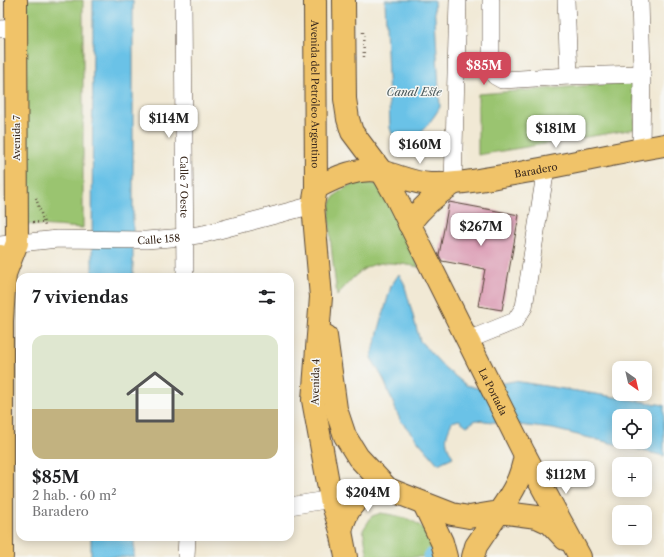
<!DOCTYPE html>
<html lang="es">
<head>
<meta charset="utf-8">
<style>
  body { margin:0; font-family:"Libre Caslon Text",serif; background:#f6f6f6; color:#202124; height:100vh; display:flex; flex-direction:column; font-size:15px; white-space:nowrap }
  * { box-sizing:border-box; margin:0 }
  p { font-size:13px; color:#757577 }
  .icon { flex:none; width:22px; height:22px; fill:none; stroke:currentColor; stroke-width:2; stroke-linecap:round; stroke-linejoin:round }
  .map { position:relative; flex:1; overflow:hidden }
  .details { position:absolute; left:16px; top:273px; width:278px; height:268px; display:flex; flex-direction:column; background:#fff; border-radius:12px; box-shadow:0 2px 10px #0003 }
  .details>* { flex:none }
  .needle { width:26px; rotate:146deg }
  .buttons { position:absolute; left:612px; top:361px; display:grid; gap:8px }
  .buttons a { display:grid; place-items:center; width:40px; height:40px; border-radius:8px; background:#fff; box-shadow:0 2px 10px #0003; font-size:20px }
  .price { position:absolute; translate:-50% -34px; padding:0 9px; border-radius:8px; background:#fff; color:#222; font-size:13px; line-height:26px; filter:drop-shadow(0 1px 2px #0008) }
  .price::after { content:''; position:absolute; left:50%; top:24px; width:12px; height:9px; margin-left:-6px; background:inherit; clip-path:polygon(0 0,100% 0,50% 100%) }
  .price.active { background:#d1495b; color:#fff }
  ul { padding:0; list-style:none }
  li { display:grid; align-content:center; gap:8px; height:212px; padding:0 16px }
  li span { display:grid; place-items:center; height:124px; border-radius:12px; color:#555 }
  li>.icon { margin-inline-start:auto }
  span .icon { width:72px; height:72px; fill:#fffc; stroke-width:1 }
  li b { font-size:17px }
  h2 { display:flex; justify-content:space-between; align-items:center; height:48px; padding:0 16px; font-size:17px }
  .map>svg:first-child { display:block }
  .green { fill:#9ac470; stroke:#6a7747 }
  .water { fill:#6ac2e7; stroke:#527682; fill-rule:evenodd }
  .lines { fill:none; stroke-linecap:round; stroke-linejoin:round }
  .canal { stroke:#6ac2e7; stroke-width:15 }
  .building { fill:#db9bb4 }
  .minor-casing { stroke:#564739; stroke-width:18 }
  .major-casing { stroke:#564739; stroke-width:24 }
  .path { stroke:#564739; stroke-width:2.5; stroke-dasharray:1 3; stroke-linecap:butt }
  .minor { stroke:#fff; stroke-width:17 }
  .major { stroke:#f0c369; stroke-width:22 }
  .labels { text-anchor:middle; stroke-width:3; stroke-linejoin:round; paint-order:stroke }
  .street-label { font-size:10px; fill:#3b2a1e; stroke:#f6f6f2 }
  .water-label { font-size:11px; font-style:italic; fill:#49585a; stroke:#f6f6f2 }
</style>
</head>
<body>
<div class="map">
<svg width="664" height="557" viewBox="0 0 664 557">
  <rect width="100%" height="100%" fill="#f6f6f2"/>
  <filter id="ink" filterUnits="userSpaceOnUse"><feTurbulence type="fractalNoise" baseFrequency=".025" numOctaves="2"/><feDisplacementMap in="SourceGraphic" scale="8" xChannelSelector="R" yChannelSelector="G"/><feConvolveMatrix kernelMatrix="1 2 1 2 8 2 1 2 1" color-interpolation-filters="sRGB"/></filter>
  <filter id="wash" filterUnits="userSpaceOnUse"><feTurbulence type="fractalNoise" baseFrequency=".012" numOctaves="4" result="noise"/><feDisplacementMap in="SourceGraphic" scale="16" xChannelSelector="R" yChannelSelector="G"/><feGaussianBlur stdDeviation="0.9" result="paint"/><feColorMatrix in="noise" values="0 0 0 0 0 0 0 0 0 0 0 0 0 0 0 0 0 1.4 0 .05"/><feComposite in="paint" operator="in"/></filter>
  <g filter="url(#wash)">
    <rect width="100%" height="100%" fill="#f1e9d5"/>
    <g class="green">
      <path d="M22,0H83V228L22,224Z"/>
      <path d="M634,82L635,129L478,155V94Z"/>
      <path d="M359,181L376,184L386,192L419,267C376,259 366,260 337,296C335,275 326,221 331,203C335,191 349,186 359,181Z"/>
      <path d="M381,513C413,518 429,523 435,557H368L363,530L372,516Z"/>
    </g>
    <g class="water">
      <path d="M93,0H133V277H92Z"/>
      <path d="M385,0H434L440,107C431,123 400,163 390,128Z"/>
      <path d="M399,274L404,283L420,341L445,368L466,385L477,388L514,381L664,405V456L553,429L476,420L467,426L459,420L452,422C445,437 444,442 453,457L438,464L400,420L383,378L371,358L391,286ZM619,416H645V442H619Z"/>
      <rect x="91" y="537" width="43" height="20"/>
    </g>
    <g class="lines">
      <path class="canal" d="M430,556L431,557"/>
    </g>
    <g id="blocks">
      <path class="building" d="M449,202L519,215L502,310L478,306L485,269L442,261L439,255Z"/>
    </g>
  </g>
  <g filter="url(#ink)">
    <use href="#blocks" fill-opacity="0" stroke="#564739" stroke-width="1"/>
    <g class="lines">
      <g class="minor-casing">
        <g id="minor">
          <path id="s1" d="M183,0L185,277"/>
          <path d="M491,0V70L495,76L502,80L569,76L642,74"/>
          <path d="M566,0L569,76"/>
          <path d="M640,0L642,74L641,149"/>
          <path d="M0,29L16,28"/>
          <path d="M453,184L458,0"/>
          <path id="s2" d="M0,245L58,239L146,240L184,237L204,234L313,205"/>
          <path d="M468,340L515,321L524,307L546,168"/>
          <path d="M290,506L331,499"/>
          <path d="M186,557L187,537"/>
        </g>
      </g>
      <g class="major-casing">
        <g id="major">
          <path id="s3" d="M315,0L316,188L313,205L321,297L313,400L331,499L341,531L346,557"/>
          <path id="s4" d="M344,0L345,99L348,119L352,132L382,172L395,195L525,455L580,557"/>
          <path id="s5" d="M316,188C336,177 360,166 383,172C399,176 413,183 430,184C457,185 483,179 508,175C561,166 612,154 664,145"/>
          <path d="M409,224C422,207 435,195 453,184"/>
          <path d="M0,256L5,274L2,321V557"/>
          <path d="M5,274L17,243L16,0"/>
          <path d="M326,336L336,409L345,436L358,457L388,489L452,514L469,517L499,512C513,492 521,479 525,455"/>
          <path d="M424,504L442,542L446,557"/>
          <path d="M341,531C348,503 359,493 388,489"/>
          <path d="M473,557L476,546L499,512L537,517L550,523L565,539"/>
        </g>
      </g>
      <g class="path">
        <path d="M363,32L364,57"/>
        <path d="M36,198L45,226"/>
        <path d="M33,222L44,223"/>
      </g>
      <use href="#minor" class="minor"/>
      <use href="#major" class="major"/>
    </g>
  </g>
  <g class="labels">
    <g class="street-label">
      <text dy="4" stroke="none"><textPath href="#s3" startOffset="94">Avenida del Petróleo Argentino</textPath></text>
      <text transform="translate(16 138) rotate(-90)" y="4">Avenida 7</text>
      <text dy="4" stroke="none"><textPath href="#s5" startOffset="226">Baradero</textPath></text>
      <text dy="4" stroke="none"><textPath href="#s1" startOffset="187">Calle 7 Oeste</textPath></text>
      <text dy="4" stroke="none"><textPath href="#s2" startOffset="159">Calle 158</textPath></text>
      <text transform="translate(315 382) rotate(-89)" y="4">Avenida 4</text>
      <text dy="4" stroke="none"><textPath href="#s4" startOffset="429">La Portada</textPath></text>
    </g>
    <g class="water-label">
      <text x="414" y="96">Canal Este</text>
    </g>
  </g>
</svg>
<div class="buttons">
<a><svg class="needle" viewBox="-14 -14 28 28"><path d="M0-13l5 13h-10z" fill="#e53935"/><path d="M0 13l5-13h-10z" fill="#757577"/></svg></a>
<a><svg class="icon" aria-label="locate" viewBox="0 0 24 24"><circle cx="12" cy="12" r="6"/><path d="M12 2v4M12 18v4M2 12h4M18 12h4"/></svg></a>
<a>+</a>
<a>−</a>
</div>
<b class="price active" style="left:484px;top:86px">$85M</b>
<b class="price" style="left:169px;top:139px">$114M</b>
<b class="price" style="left:556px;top:149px">$181M</b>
<b class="price" style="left:420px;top:165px">$160M</b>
<b class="price" style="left:481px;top:247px">$267M</b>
<b class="price" style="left:566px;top:495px">$112M</b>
<b class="price" style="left:368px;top:513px">$204M</b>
<section class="details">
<h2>7 viviendas<svg class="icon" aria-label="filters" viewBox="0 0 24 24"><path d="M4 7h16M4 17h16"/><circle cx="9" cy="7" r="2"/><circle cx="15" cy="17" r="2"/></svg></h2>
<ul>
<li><span style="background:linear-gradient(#dfe7d0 60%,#c2b280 0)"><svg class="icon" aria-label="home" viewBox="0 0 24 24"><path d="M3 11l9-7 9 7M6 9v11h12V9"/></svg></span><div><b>$85M</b><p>2 hab. · 60 m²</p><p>Baradero</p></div></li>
</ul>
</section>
</div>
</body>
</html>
